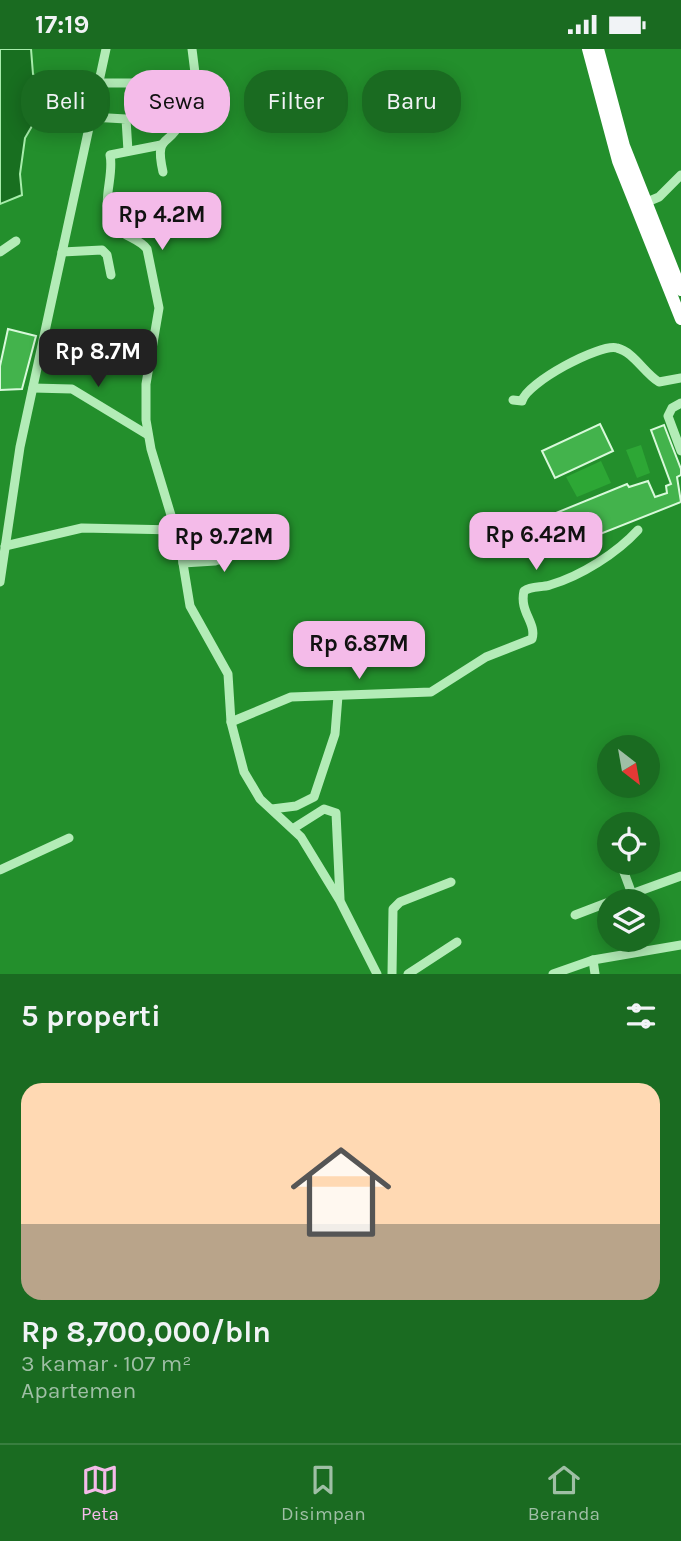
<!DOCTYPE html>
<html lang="id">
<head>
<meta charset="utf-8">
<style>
  body { margin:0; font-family:Karla,sans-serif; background:#23702a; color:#f1f3f6; height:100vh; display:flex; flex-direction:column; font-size:26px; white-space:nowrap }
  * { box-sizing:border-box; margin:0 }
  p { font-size:23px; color:#9fbfa5 }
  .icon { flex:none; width:38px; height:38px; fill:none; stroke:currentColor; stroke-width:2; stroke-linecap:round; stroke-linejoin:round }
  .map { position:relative; height:925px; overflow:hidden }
  .drawer { display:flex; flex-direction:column; background:#1a6b21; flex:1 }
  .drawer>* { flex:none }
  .guide { position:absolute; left:21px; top:21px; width:640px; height:63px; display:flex; gap:14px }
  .needle { width:46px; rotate:149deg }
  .tools { position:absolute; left:597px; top:686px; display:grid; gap:14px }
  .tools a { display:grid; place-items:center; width:63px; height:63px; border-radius:50%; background:#1a6b21; box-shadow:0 4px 18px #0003; font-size:35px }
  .price { position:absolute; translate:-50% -60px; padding:0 16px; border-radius:14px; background:#f4bbe9; color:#111; font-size:23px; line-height:46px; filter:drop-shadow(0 2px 4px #0008) }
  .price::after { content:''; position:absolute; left:50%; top:42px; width:21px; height:16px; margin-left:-10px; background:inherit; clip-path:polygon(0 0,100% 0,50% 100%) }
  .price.current { background:#222; color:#fff }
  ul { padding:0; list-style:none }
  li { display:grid; align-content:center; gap:14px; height:371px; padding:0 21px }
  li span { display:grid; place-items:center; height:217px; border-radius:21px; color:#555 }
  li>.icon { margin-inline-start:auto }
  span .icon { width:126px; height:126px; fill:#fffc; stroke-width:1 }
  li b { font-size:30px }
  h2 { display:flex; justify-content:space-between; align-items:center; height:84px; padding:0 21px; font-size:30px }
  .tag { padding:0 24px; border-radius:28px; background:#1a6b21; box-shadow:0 4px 18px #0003; font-size:24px; line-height:63px }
  .tag.current { background:#f4bbe9; color:#111 }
  .status { display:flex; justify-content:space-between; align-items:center; height:49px; padding:0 35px; background:#1a6b21; direction:ltr }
  .status svg { height:19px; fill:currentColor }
  .menu { display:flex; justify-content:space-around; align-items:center; height:98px; border-top:2px solid #387e3f; background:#1a6b21; font-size:19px; color:#9fbfa5 }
  .menu a { display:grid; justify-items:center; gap:4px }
  .menu .current { color:#f4bbe9 }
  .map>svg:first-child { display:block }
  .green { fill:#2da735 }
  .water { fill:#186f20; stroke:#a7edab; stroke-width:2 }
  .building { fill:#43b34c; stroke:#d8f9da; stroke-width:2 }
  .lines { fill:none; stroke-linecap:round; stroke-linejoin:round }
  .minor { stroke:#b3ecb7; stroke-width:9 }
  .highway { stroke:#fff; stroke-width:12 }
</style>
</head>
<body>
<div class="status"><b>17:19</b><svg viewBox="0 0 49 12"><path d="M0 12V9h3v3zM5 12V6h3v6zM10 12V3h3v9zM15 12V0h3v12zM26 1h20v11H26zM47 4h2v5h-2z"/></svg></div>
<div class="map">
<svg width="681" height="925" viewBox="0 0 681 925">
  <rect width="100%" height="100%" fill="#238f2c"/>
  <g class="green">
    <path d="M641,396L650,424L637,429L626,401Z"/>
    <path d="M601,412L611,434L577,448L566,428Z"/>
  </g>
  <path class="water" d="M0,0H31L33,25L48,39L51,56L46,65L35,72L25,89L20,125L22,146L0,155Z"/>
  <g class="building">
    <path d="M8,280L36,287L22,340L0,341V317Z"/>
    <path d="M600,375L613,402L555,429L542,402Z"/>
    <path d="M664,376L681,420V426L677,428L681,453L542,508L529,475L627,435L629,438L648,432L655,448L667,444L666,437L671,435L651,381Z"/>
  </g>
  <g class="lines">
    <g class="minor">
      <path d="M99,34H158L195,24L192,0"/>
      <path d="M91,68L126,70L128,102"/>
      <path d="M161,96L110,106C115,129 98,157 115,177C124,188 140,190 147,200L159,259L146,335V371L151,400L180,496L190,557L228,625L231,673L244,723L260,750L301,788L340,852L377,925"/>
      <path d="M163,123C154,83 170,99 180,73L171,32"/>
      <path d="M647,153L659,148L681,126"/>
      <path d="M0,203L16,192"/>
      <path d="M62,203L102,201L107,206L111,226"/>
      <path d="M33,339L72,340L148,386"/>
      <path d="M513,351L522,352C526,334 600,294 617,299C634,303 644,324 659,333L681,329"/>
      <path d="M681,354L672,359L668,367L681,402"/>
      <path d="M5,497L82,479L176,481"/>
      <path d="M183,514L215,512L254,497"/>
      <path d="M0,533L20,398L106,0"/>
      <path d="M231,673L291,648L431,643L486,608L532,590C537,574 519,563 524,542C532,536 541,539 550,536C581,527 617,504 638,481"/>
      <path d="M272,760L296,757L314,748L335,685L338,647"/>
      <path d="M294,779L324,760L336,764L340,850"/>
      <path d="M622,818L632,845"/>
      <path d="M0,821L69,789"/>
      <path d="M612,852L681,827"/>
      <path d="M575,866L609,853"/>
      <path d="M593,911L595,925"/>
      <path d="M392,925L393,860L400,853L451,833"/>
      <path d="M408,925L457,893"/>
      <path d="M553,925L593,911L681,896"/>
    </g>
    <g class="highway">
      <path d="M588,0L618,112L681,270"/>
      <path d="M598,0L624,97L681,241"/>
    </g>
  </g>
</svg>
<div class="tools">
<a><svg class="needle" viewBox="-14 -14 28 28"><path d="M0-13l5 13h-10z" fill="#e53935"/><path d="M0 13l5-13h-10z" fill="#9fbfa5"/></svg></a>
<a><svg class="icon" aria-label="locate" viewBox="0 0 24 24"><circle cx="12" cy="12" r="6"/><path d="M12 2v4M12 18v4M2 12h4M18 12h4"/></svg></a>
<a><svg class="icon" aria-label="layers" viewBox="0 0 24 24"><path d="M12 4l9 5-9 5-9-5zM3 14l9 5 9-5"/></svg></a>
</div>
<b class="price" style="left:162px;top:203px">Rp 4.2M</b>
<b class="price current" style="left:98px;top:340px">Rp 8.7M</b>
<b class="price" style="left:536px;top:523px">Rp 6.42M</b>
<b class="price" style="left:224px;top:525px">Rp 9.72M</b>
<b class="price" style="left:359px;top:632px">Rp 6.87M</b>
<div class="guide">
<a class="tag">Beli</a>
<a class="tag current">Sewa</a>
<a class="tag">Filter</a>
<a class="tag">Baru</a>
</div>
</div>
<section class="drawer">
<h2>5 properti<svg class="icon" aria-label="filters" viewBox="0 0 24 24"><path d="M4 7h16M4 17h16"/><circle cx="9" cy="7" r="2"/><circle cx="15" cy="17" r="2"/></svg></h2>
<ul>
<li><span style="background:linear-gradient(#ffd9b3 65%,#b9a48a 0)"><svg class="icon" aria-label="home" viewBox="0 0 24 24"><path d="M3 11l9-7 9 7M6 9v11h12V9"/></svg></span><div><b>Rp 8,700,000/bln</b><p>3 kamar · 107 m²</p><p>Apartemen</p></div></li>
</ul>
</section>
<nav class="menu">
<a class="current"><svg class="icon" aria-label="map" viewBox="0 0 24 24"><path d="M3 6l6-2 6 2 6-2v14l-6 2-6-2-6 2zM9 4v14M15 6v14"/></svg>Peta</a>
<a><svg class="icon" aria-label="saved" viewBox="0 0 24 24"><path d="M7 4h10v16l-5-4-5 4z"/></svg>Disimpan</a>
<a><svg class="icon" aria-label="home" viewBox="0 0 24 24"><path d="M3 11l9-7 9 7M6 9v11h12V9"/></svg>Beranda</a>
</nav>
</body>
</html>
